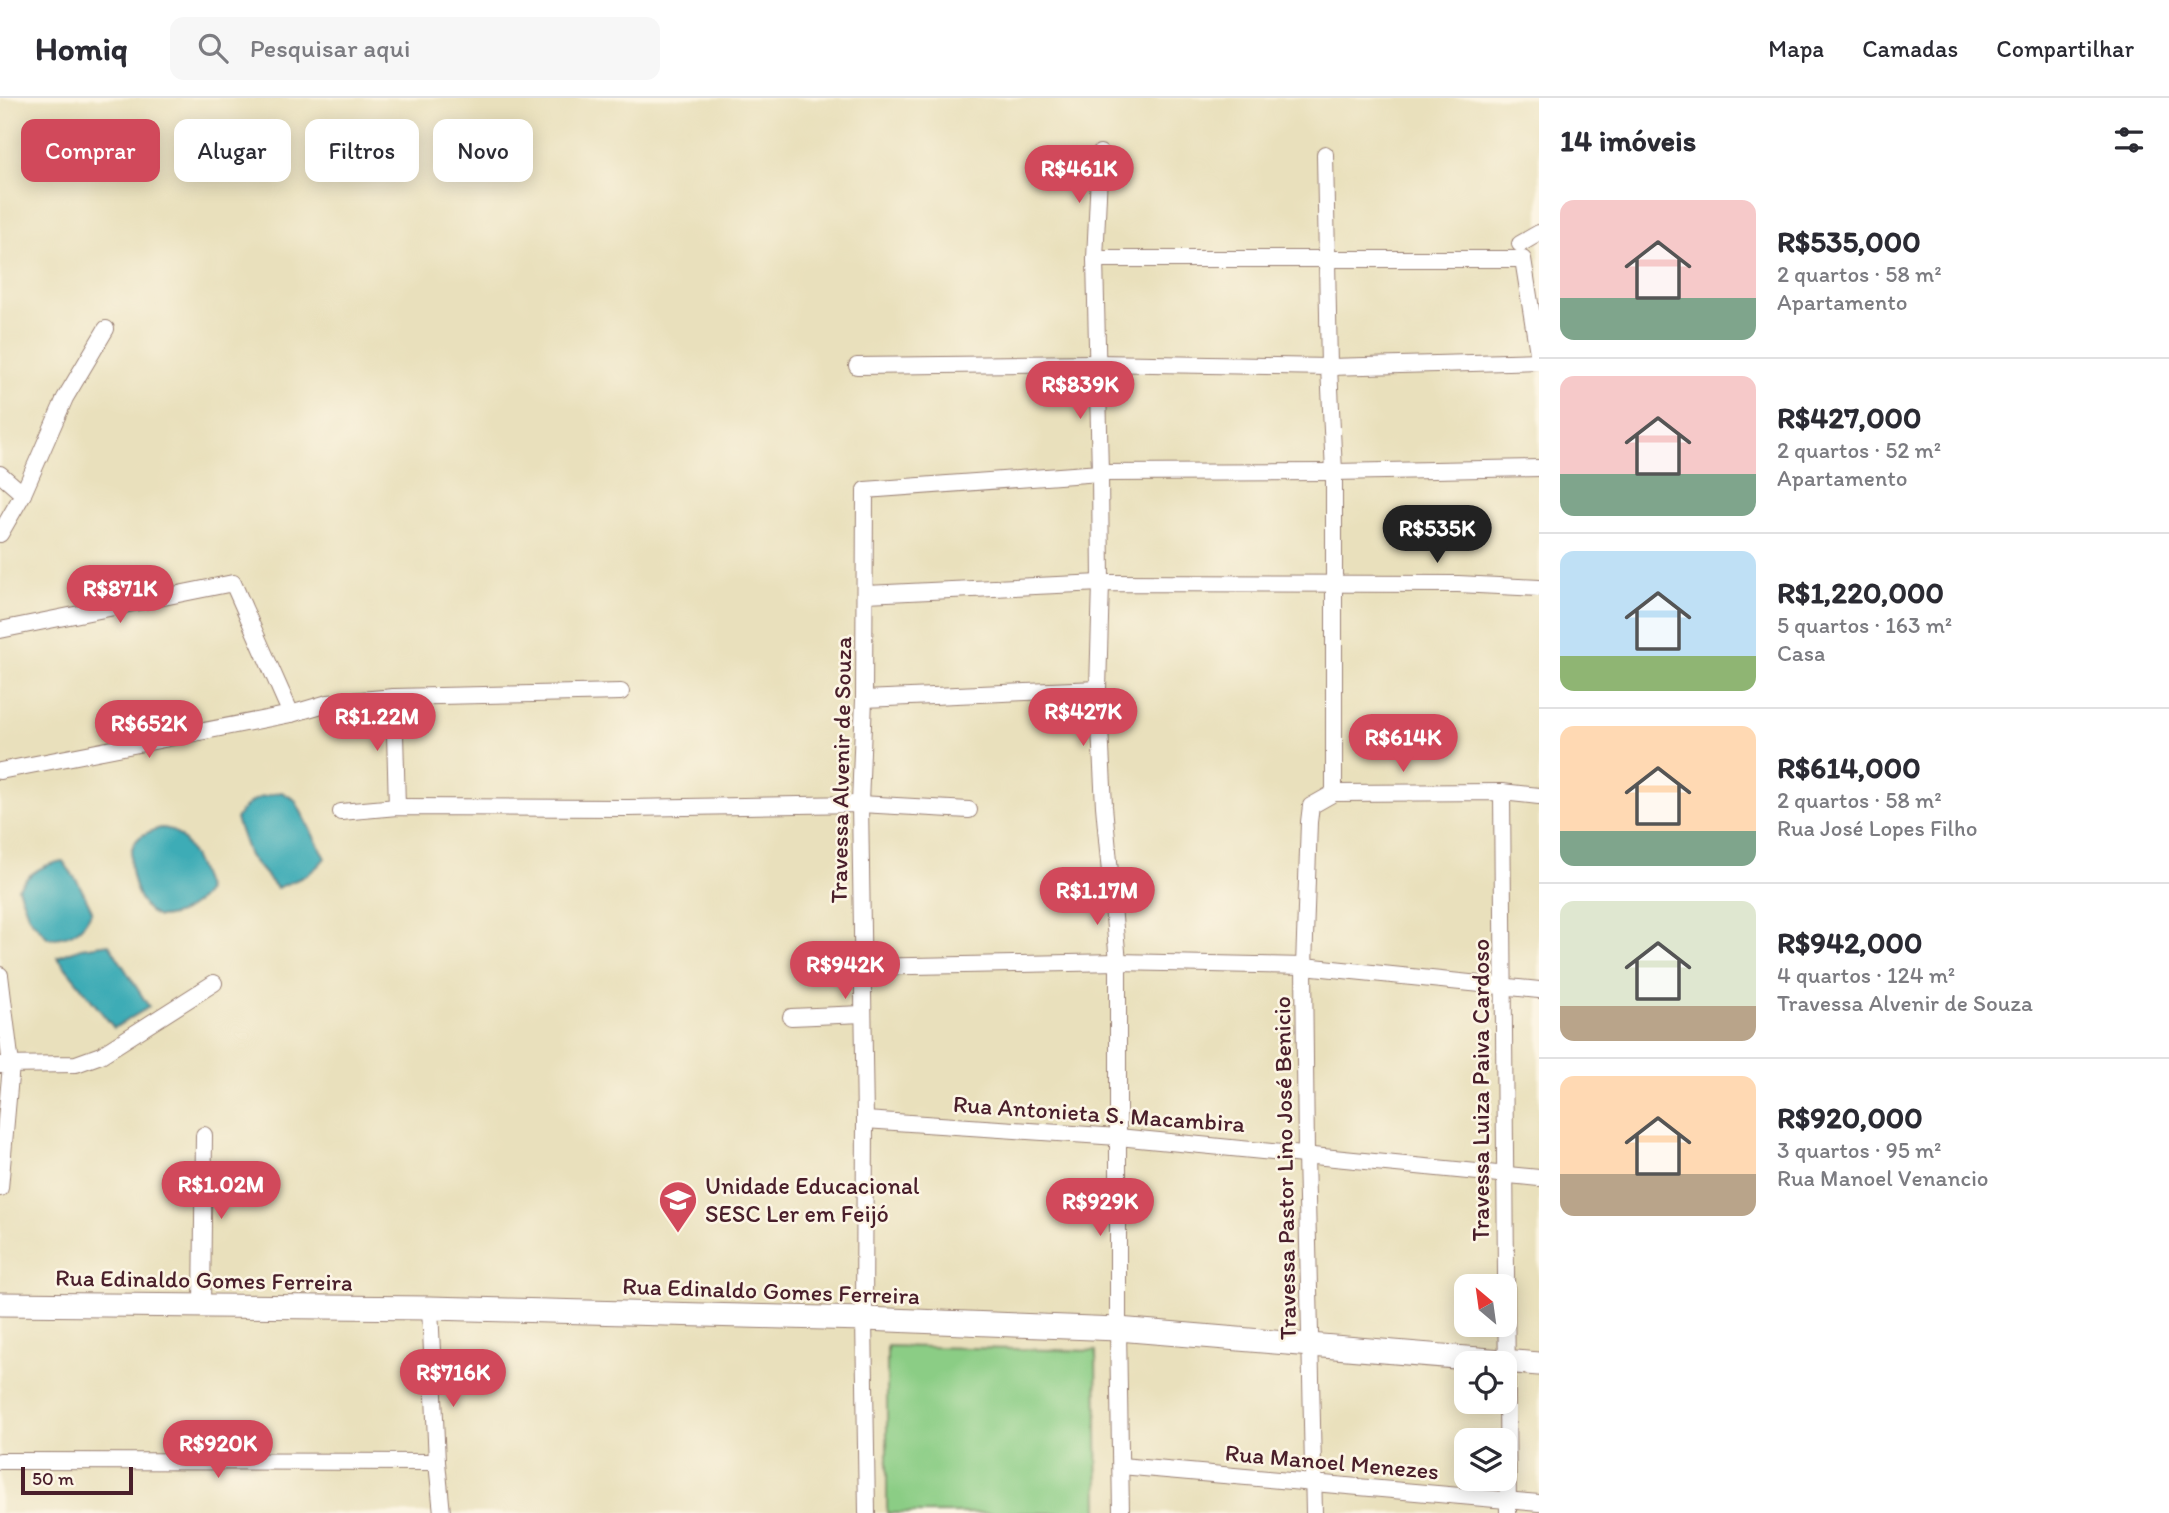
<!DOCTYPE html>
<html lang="pt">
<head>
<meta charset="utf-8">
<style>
  body { margin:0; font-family:Itim,sans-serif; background:#f7f7f7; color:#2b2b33; height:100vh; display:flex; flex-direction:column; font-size:26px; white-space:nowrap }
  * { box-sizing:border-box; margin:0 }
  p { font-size:23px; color:#7c7c81 }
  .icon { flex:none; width:38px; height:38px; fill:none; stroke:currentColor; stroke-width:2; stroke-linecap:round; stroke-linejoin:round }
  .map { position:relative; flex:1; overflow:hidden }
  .drawer { display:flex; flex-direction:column; background:#fff; width:630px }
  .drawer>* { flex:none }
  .banner { position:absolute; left:21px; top:21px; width:665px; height:63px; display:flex; gap:14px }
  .needle { width:46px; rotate:331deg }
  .buttons { position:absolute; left:1454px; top:1176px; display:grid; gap:14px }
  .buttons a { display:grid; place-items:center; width:63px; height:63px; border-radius:14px; background:#fff; box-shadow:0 4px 18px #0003; font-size:35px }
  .scale { position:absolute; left:21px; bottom:18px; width:112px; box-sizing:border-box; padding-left:7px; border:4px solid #4a1f2b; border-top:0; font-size:19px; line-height:24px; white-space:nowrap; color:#4a1f2b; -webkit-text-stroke:5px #fcf5e5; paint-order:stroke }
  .price { position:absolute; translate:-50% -60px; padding:0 16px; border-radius:24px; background:#d1495b; color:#fff; font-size:23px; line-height:46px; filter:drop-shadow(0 2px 4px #0008) }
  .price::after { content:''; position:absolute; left:50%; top:42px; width:21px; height:16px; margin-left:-10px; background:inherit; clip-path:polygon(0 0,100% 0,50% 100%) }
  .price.selected { background:#222; color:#fff }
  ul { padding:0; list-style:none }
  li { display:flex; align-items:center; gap:21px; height:175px; padding:0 21px }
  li+li { border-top:2px solid #e1e1e2 }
  li span { display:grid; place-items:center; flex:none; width:196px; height:140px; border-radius:14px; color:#555 }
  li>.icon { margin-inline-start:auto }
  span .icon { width:84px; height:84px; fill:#fffc; stroke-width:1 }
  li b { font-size:30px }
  h2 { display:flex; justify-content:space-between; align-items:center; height:84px; padding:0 21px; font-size:30px }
  .tag { padding:0 24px; border-radius:14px; background:#fff; box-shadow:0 4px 18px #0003; font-size:24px; line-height:63px }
  .tag.selected { background:#d1495b; color:#fff }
  header { display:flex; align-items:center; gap:42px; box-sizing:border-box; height:98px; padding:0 35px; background:#fff; border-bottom:2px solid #e1e1e2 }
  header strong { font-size:33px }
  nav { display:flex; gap:38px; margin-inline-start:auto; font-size:24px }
  .search { width:490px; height:63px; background:#f7f7f7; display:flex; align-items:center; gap:18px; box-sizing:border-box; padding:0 24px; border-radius:14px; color:#7c7c81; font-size:26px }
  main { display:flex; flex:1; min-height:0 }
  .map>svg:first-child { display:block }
  .green { fill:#8bcd85; stroke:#6a7658; stroke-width:2 }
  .water { fill:#3cacb6; stroke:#436670; stroke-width:2 }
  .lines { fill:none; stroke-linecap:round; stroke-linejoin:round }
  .street-casing { stroke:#9a8074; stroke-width:18 }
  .secondary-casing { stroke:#9a8074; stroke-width:25 }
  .street { stroke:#fff; stroke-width:16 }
  .secondary { stroke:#fff; stroke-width:23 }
  .labels { text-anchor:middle; stroke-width:5; stroke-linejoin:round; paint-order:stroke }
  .street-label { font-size:24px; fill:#4a1f2b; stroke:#fcf5e5 }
  .poi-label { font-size:24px; fill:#4a1f2b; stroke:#fcf5e5; text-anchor:start }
</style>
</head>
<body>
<header>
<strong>Homiq</strong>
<div class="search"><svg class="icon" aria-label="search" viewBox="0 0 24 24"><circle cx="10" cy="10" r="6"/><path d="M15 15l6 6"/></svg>Pesquisar aqui</div>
<nav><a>Mapa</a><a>Camadas</a><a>Compartilhar</a></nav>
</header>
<main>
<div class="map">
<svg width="1539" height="1415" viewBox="0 0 1539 1415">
  <rect width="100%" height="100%" fill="#fcf5e5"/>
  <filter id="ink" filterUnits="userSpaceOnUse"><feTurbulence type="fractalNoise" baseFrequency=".0143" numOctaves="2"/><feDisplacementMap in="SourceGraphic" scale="14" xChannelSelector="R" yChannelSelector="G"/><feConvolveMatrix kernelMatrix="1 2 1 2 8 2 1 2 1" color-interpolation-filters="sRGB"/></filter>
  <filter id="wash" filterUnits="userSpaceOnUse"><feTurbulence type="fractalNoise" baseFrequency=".00686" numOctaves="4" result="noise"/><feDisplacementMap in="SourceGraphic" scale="28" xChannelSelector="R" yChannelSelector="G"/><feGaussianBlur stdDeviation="1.57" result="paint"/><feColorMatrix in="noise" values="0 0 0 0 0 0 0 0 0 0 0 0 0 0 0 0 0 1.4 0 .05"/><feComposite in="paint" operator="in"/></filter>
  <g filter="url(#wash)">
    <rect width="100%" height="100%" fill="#e9e0bc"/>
    <path class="green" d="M887,1248L1096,1253L1098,1415H887Z"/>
    <g class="water">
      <path d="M282,694L295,702L325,760C312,777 297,782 277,790L249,758L236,721C248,700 261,699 282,694Z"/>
      <path d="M161,730C187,730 200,773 207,793C194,810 179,818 158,819C155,817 151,815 149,813C134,800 123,757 137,742C142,736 153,732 161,730Z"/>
      <path d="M63,763L79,786L92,812C84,832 69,841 48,840L29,819L18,790C30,774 44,766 63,763Z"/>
      <path d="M109,846L149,909L114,930L57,859L81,850Z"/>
    </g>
  </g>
  <g filter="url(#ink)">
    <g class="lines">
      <g class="street-casing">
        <g id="street">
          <path d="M1100,55L1095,161L1100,375L1101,485L1098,591L1104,708L1118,864V1231L1121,1415"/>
          <path d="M1325,56L1329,269L1334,374V695"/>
          <path d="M1520,146L1539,135"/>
          <path d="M1095,161H1523L1539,261"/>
          <path d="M857,268L1096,265L1329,269L1539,263"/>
          <path d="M0,376L23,396"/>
          <path d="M0,436L23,396L65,300L106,231"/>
          <path d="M866,496L1101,485L1458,486L1539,490"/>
          <path d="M0,532L233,485L291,616"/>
          <path d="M394,599L397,709"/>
          <path d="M864,601L1098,591"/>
          <path d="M0,673L291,616L328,605L394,599L621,594"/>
          <path d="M1502,694L1508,1415"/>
          <path d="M341,714L397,709L628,710L860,706L969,712"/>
          <path d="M863,869L1118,864L1304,868L1539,892"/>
          <path d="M0,877L11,967L0,1090"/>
          <path d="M791,919L863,916"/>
          <path d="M0,967L76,966L101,957L214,885"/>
          <path d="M865,1022L1118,1039L1539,1080"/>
          <path d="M202,1208L204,1037"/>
          <path d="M430,1210L437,1364L442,1415"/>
          <path d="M0,1363L437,1364"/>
          <path d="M1121,1368L1539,1405"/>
          <path d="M867,1415L864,1221L865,1022L860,706L864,601L865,392L1100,375L1334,374L1539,370"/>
          <path d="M1314,1415L1306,1056L1304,868L1309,724L1311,708L1334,695L1502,694L1539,698"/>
        </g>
      </g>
      <g class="secondary-casing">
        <path id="secondary" d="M0,1206L430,1210L864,1221L1118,1231L1539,1266"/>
      </g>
      <use href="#street" class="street"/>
      <use href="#secondary" class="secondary"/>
    </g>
  </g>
  <defs>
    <g id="school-pin" transform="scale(2.0125)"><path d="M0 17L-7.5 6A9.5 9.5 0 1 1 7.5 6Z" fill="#d1495b" stroke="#fcf5e5"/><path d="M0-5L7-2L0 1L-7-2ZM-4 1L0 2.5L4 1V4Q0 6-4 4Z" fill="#fff"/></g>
  </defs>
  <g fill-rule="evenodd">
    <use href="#school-pin" x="678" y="1102"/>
  </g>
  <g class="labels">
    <g class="street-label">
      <text transform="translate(841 672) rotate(-89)" y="8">Travessa Alvenir de Souza</text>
      <text transform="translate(1481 992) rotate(-90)" y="8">Travessa Luiza Paiva Cardoso</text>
      <text transform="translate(1099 1016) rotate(4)" y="8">Rua Antonieta S. Macambira</text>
      <text transform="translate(1285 1070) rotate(-91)" y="8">Travessa Pastor Lino José Benicio</text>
      <text transform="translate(204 1182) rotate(1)" y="8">Rua Edinaldo Gomes Ferreira</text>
      <text transform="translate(771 1193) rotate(2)" y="8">Rua Edinaldo Gomes Ferreira</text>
      <text transform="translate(1332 1364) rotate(5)" y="8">Rua Manoel Menezes</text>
    </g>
    <g class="poi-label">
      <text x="705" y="1096">Unidade Educacional<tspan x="705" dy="28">SESC Ler em Feijó</tspan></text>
    </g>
  </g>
</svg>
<div class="buttons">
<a><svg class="needle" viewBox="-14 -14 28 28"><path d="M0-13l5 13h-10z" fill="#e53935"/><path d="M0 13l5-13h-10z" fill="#7c7c81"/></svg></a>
<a><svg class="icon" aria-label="locate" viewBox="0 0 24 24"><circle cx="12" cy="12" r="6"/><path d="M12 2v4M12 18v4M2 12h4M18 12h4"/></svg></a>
<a><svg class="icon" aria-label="layers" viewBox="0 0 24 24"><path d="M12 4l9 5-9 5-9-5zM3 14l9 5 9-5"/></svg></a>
</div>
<div class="scale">50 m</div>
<b class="price" style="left:1079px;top:107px">R$461K</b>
<b class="price" style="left:1080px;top:323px">R$839K</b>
<b class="price selected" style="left:1437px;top:467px">R$535K</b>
<b class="price" style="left:120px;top:527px">R$871K</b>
<b class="price" style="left:1083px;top:650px">R$427K</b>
<b class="price" style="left:377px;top:655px">R$1.22M</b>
<b class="price" style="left:149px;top:662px">R$652K</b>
<b class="price" style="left:1403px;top:676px">R$614K</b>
<b class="price" style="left:1097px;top:829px">R$1.17M</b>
<b class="price" style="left:845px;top:903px">R$942K</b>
<b class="price" style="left:221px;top:1123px">R$1.02M</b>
<b class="price" style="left:1100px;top:1140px">R$929K</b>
<b class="price" style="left:453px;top:1311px">R$716K</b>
<b class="price" style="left:218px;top:1382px">R$920K</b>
<div class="banner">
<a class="tag selected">Comprar</a>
<a class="tag">Alugar</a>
<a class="tag">Filtros</a>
<a class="tag">Novo</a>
</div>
</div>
<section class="drawer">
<h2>14 imóveis<svg class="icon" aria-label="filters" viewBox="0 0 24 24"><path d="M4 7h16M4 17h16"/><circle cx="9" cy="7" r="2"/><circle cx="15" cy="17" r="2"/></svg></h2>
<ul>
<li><span style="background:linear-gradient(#f6c9c9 70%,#7fa58c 0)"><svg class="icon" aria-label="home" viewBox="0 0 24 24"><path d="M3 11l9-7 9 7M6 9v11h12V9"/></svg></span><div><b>R$535,000</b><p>2 quartos · 58 m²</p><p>Apartamento</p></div></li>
<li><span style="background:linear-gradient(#f6c9c9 70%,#7fa58c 0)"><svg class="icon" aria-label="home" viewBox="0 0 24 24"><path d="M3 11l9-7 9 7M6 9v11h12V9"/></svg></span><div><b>R$427,000</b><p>2 quartos · 52 m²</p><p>Apartamento</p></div></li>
<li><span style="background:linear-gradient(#bfe0f5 75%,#8fb573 0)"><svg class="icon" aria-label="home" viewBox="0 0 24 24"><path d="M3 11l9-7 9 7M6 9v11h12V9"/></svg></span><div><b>R$1,220,000</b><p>5 quartos · 163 m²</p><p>Casa</p></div></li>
<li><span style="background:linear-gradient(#ffd9b3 75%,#7fa58c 0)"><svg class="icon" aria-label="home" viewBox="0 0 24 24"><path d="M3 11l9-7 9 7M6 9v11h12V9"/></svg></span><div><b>R$614,000</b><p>2 quartos · 58 m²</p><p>Rua José Lopes Filho</p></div></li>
<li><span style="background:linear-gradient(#dfe7d0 75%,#b9a48a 0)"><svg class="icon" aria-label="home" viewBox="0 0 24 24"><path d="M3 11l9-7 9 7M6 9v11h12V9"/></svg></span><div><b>R$942,000</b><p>4 quartos · 124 m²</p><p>Travessa Alvenir de Souza</p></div></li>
<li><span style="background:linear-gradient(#ffd9b3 70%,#b9a48a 0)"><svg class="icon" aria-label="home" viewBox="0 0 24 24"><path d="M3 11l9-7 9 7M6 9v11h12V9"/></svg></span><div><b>R$920,000</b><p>3 quartos · 95 m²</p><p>Rua Manoel Venancio</p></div></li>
</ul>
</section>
</main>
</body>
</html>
